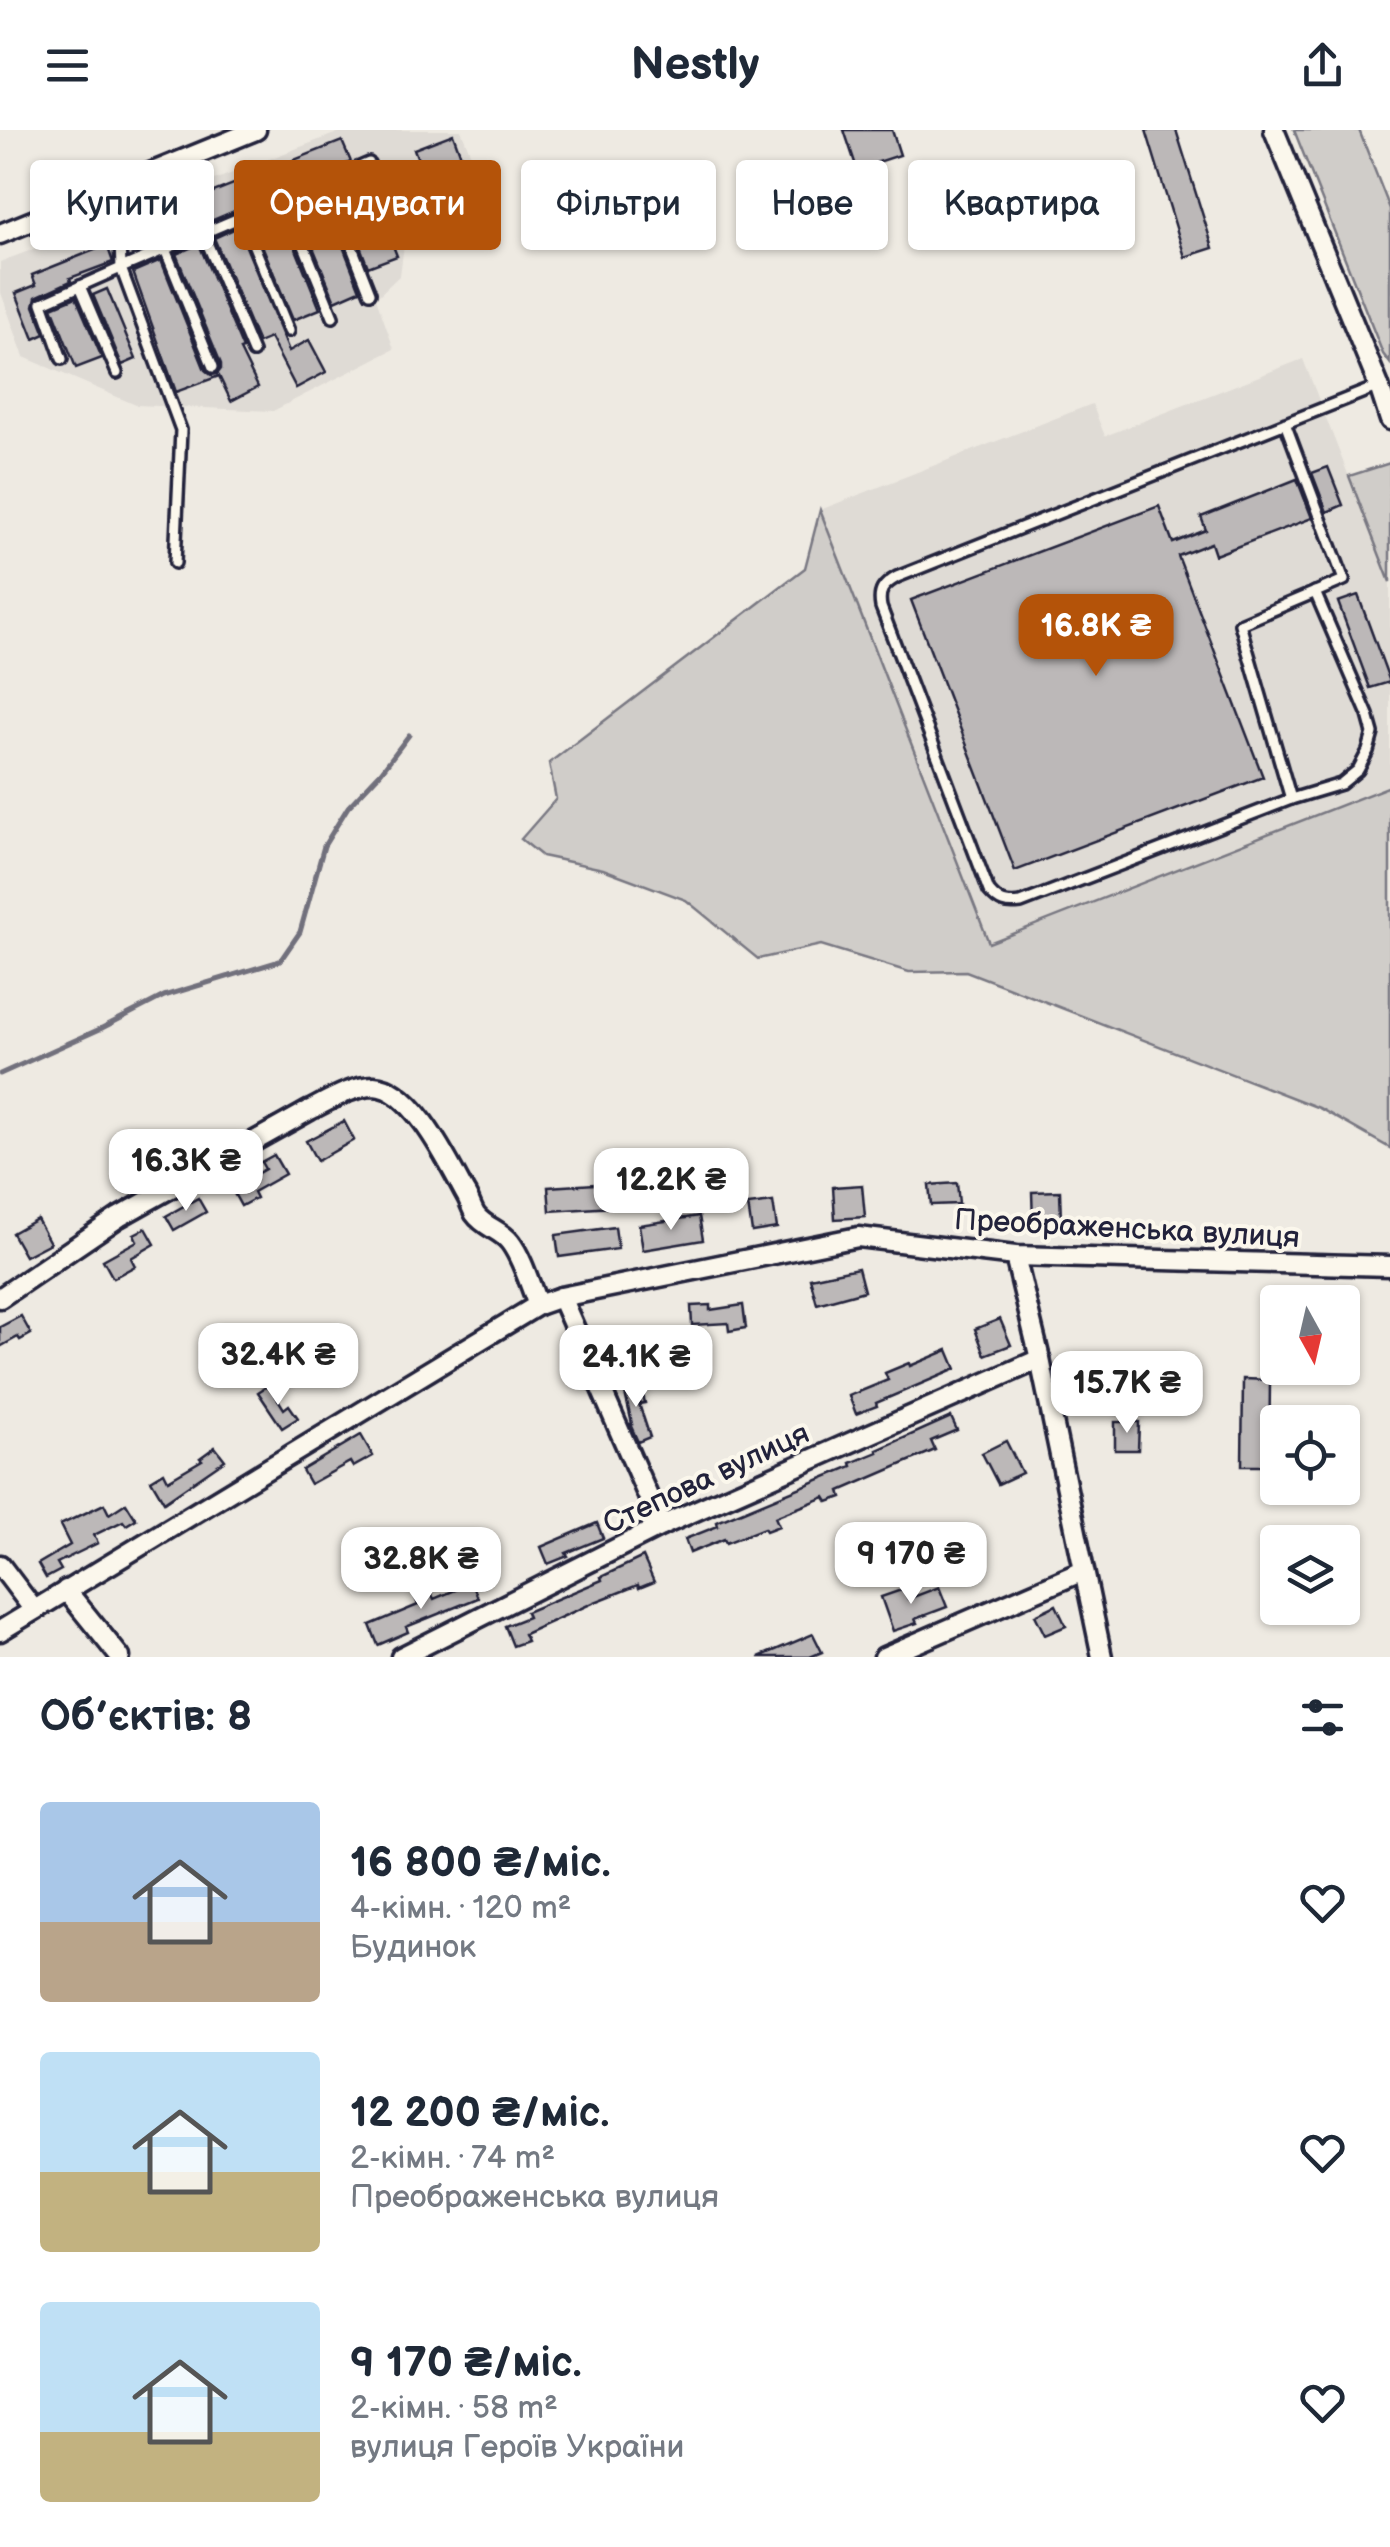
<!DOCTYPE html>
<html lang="uk">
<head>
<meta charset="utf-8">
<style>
  body { margin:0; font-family:"Balsamiq Sans",sans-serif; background:#f6f6f7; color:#1f2937; height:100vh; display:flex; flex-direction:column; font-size:38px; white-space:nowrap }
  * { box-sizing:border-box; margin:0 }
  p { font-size:32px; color:#747a83 }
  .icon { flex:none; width:55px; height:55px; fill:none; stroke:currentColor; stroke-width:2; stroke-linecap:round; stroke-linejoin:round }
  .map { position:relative; height:1527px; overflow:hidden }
  .sheet { display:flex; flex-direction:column; background:#fff; flex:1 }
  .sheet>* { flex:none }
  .guide { position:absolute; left:30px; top:30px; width:1330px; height:90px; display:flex; gap:20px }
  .needle { width:65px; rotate:172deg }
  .tools { position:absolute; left:1260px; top:1155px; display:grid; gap:20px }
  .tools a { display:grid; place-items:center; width:100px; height:100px; border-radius:10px; background:#fff; box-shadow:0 2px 8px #0004; font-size:50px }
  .price { position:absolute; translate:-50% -85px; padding:0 22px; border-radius:20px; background:#fff; color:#222; font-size:32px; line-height:65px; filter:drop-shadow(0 2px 5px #0008) }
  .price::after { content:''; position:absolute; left:50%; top:60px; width:30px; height:22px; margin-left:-15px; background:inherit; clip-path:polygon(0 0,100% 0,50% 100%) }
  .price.active { background:#b45309; color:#fff }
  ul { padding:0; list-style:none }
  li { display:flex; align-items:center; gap:30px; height:250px; padding:0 40px }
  li span { display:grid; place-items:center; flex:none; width:280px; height:200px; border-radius:10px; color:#555 }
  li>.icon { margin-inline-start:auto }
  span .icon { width:120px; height:120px; fill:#fffc; stroke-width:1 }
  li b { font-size:42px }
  h2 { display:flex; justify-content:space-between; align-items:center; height:120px; padding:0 40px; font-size:42px }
  .chip { padding:0 35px; border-radius:10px; background:#fff; box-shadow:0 2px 8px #0004; font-size:35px; line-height:90px }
  .chip.active { background:#b45309; color:#fff }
  header { display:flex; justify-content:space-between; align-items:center; height:130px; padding:0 40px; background:#fff; font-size:45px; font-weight:800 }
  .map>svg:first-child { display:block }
  .built { fill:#dfdbd5 }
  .green { fill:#d0cdc9; stroke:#797882; stroke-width:2.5 }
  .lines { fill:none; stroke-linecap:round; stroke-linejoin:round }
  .stream { stroke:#716f7c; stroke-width:5 }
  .building { fill:#bcb8b8; stroke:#22223b; stroke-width:2.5 }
  .service-casing { stroke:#22223b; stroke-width:16 }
  .minor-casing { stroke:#22223b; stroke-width:25 }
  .service { stroke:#fbf7ec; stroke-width:9 }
  .minor { stroke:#fbf7ec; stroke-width:18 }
  .labels { text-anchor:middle; stroke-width:8; stroke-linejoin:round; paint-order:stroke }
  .street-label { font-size:30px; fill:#22223b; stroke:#fbf7ec }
</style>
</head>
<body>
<header><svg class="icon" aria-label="menu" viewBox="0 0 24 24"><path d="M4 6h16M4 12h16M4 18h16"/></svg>Nestly<svg class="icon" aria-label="share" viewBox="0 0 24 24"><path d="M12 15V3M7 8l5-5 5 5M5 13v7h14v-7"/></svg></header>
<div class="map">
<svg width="1390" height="1527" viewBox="0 0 1390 1527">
  <rect width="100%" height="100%" fill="#eeeae2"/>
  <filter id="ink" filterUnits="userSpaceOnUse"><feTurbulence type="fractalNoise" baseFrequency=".01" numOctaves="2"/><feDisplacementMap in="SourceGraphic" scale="20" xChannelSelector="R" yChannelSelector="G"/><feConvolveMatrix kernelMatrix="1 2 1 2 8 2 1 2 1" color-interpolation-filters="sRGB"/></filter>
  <g filter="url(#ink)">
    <g class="built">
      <path d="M345,0H461L487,65L406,100L400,145L376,168L394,219L273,281L136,275L24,227L0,160V132Z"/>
      <path d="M1303,229L1390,452V656L989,813L820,380L1092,274L1105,306Z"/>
    </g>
    <g class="green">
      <path d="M1294,0H1359L1390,79V233L1383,224Z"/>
      <path d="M1390,333V452L1349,346Z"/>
      <path d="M820,380L989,813L1390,656V1018L1319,978L966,841L909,842L821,815L758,829L686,770L603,739L542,726L521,709L556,669L549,633L805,438Z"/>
    </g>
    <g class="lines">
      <path class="stream" d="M0,944L100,899L164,866L280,831L300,802L324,716L348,677L381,642L409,605"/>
    </g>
    <g class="building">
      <path d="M844,0H892L900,25L857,39Z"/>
      <path d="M1146,0H1176L1213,118L1185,127Z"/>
      <path d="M453,4L461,26L422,40L414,19Z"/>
      <path d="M342,11L351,32L168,109L158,84Z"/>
      <path d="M365,43L397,126L368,137L337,56Z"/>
      <path d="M322,62L360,160L335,171L295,73Z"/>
      <path d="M280,79L320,179L293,190L252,91Z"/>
      <path d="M238,97L289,221L309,210L326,242L296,258L270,208L258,213L214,108Z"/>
      <path d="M199,114L243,219L240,220L258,257L231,271L219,246L176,262L133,142L161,130L205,240L211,245L217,244L221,239V234L176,124Z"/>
      <path d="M107,115L113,132L70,148L71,151L36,167L34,176L45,204L34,209L16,163L36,155L32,145Z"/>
      <path d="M107,159L136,229L122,235L93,165Z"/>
      <path d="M76,167L102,228L76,238L52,177Z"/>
      <path d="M1328,337L1343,375L1327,382L1312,343Z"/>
      <path d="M1297,349L1312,388L1215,425L1211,413L1178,426L1263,647L1015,741L911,470L1159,376L1173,413L1206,400L1201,387Z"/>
      <path d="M1358,465L1390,552L1370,558L1338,472Z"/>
      <path d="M344,991L354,1010L317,1031L306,1011Z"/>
      <path d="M274,1025L285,1044L253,1062L256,1068L241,1076L231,1058L265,1039L261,1032Z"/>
      <path d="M611,1053L613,1077L550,1081L548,1057Z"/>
      <path d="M957,1053L959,1074L931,1075L929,1055Z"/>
      <path d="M862,1055L865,1087L835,1089L833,1057Z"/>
      <path d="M1060,1061L1061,1091L1033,1092L1032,1062Z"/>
      <path d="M198,1068L206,1082L174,1100L166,1086Z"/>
      <path d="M773,1072L777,1098L752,1102L748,1075Z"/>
      <path d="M699,1086L703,1110L643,1120L639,1095Z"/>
      <path d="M37,1089L50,1113L25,1126L12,1103Z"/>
      <path d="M615,1097L618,1119L559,1127L556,1105Z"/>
      <path d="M146,1098L155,1114L131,1128L135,1136L113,1148L103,1130L137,1111L134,1104Z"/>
      <path d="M858,1138L864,1161L817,1174L810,1148Z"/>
      <path d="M710,1175V1180L743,1175L746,1198L729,1201L728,1193L692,1195L691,1176Z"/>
      <path d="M21,1186L31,1204L20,1210L18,1207L0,1217V1197Z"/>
      <path d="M1000,1189L1011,1215L985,1225L975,1199Z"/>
      <path d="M948,1220L956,1239L876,1273L877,1276L856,1284L849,1266L888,1250L885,1243L909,1233L910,1236Z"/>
      <path d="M630,1248L633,1258L641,1256L645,1273L639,1274L650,1307L638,1312L630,1294H632L622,1250Z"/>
      <path d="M1243,1249L1270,1250L1269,1336H1242Z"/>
      <path d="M269,1255L284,1279L289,1275L298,1288L282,1298L258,1262Z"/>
      <path d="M951,1287L957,1300L931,1311L935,1320L840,1361L842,1367L828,1372L825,1367L775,1387L779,1396L766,1401L764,1398L726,1413L724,1409L690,1423L685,1409L718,1396L717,1392L852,1336L851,1333L878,1322L877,1320Z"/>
      <path d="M1115,1292H1139L1138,1320H1115Z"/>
      <path d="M361,1305L373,1326L353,1337L350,1332L310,1354L302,1340Z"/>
      <path d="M1006,1311L1022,1343L998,1354L982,1323Z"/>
      <path d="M215,1317L225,1330L164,1372L151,1350L164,1342L168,1350L202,1330L200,1328Z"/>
      <path d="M126,1373L136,1389L126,1395L123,1391L94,1405L98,1413L57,1433L61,1440L46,1448L38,1434L70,1415L60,1395L104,1374L109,1384Z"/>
      <path d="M597,1393L603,1408L566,1423L568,1426L548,1434L541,1417Z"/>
      <path d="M643,1427L654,1452L639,1458L638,1455L595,1472L524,1504L527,1511L513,1516L505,1496L528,1487L526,1482L602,1450L601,1447Z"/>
      <path d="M472,1453L478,1468L406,1497L408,1502L378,1515L370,1495L418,1475L414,1464L429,1458L434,1469Z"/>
      <path d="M939,1457L947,1477L915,1489L917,1493L893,1501L881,1467L904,1459L908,1469Z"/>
      <path d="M1056,1475L1066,1496L1045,1505L1035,1485Z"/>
      <path d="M813,1504L822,1522L810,1527H759Z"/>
    </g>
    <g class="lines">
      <g class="service-casing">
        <g id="service">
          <path d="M326,51L370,163"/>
          <path d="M285,69L333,187"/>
          <path d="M242,87L289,201"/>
          <path d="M203,103L253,222"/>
          <path d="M165,119L213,237"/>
          <path d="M80,156L117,243"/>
          <path d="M62,229L42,173L121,138L118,56"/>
          <path d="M1285,293L1344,450L1240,494L1291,669L1021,773C1006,775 999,773 989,761L881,477C878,461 883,455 897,447L1379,256"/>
          <path d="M175,433L181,300L121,138L369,33"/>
          <path d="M1291,669L1341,654L1358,640L1368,621L1373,603L1368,585L1315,462"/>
        </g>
      </g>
      <g class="minor-casing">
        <g id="minor">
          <path d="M1274,0L1379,256L1390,290"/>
          <path d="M0,104L256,0"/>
          <path d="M1015,1126L1040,1229L1102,1527"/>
          <path d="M561,1167L661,1396"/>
          <path d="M0,1168L119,1087L310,980C328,971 353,956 374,956C413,958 448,1032 465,1063C469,1069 471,1077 475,1084C484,1097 501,1100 510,1112C523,1129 530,1156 538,1175"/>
          <path d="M0,1435L34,1480"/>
          <path d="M66,1460L120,1527"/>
          <path d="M0,1501L538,1175L561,1167L858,1107L1015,1126L1390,1136"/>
          <path d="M401,1527L661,1396L1040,1229"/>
          <path d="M884,1527L1083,1441"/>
        </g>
      </g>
      <use href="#service" class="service"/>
      <use href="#minor" class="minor"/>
    </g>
  </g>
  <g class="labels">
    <g class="street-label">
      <text transform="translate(1127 1098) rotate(3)" y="10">Преображенська вулиця</text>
      <text transform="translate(706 1348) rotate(-25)" y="10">Степова вулиця</text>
    </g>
  </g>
</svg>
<div class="tools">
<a><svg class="needle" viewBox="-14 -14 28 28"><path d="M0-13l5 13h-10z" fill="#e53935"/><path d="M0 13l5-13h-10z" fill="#747a83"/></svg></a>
<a><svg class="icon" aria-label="locate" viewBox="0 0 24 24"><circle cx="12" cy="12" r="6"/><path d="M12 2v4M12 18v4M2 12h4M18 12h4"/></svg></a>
<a><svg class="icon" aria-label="layers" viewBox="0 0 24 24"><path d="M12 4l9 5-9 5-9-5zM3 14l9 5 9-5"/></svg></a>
</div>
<b class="price active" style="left:1096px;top:549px">16.8K ₴</b>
<b class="price" style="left:186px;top:1084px">16.3K ₴</b>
<b class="price" style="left:671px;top:1103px">12.2K ₴</b>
<b class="price" style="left:278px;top:1278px">32.4K ₴</b>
<b class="price" style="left:636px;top:1280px">24.1K ₴</b>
<b class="price" style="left:1127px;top:1306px">15.7K ₴</b>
<b class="price" style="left:911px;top:1477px">9 170 ₴</b>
<b class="price" style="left:421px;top:1482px">32.8K ₴</b>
<div class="guide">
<a class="chip">Купити</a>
<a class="chip active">Орендувати</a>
<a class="chip">Фільтри</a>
<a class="chip">Нове</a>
<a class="chip">Квартира</a>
</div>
</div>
<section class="sheet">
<h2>Об’єктів: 8<svg class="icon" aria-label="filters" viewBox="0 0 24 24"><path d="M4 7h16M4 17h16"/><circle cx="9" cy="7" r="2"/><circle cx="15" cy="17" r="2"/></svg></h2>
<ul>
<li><span style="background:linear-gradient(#a9c7e8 60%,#b9a48a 0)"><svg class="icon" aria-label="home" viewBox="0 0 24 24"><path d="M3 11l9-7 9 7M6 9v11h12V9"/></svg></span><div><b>16 800 ₴/міс.</b><p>4-кімн. · 120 m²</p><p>Будинок</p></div><svg class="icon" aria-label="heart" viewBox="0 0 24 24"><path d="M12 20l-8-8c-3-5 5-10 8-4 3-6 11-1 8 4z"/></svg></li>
<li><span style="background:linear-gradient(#bfe0f5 60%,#c2b280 0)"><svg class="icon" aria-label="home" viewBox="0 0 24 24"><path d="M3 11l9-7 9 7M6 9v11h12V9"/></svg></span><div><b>12 200 ₴/міс.</b><p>2-кімн. · 74 m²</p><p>Преображенська вулиця</p></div><svg class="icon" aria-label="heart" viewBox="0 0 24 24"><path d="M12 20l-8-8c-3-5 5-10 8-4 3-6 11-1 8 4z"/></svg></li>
<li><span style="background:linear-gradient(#bfe0f5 65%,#c2b280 0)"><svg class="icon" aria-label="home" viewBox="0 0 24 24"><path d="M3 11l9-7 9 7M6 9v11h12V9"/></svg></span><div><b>9 170 ₴/міс.</b><p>2-кімн. · 58 m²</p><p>вулиця Героїв України</p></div><svg class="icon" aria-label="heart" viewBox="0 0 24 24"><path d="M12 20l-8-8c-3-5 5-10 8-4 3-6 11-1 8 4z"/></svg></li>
</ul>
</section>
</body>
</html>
